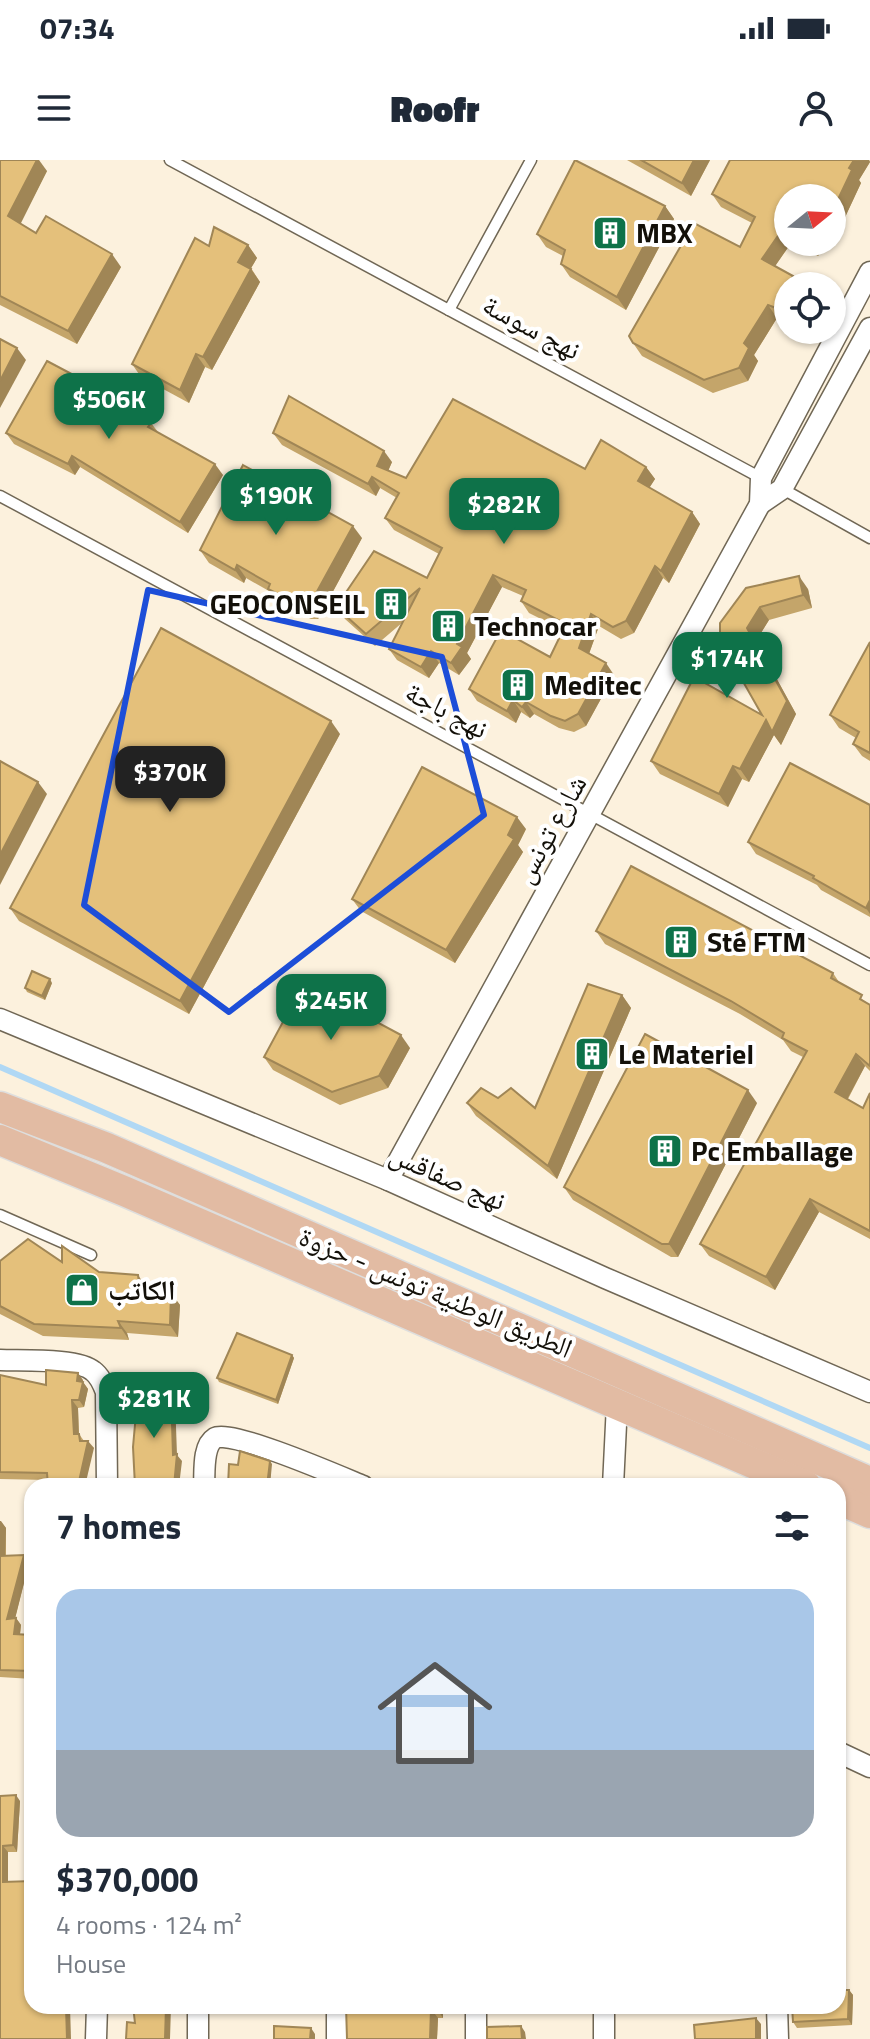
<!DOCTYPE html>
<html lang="en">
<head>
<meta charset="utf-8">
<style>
  body { margin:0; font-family:"Titillium Web","Noto Naskh Arabic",sans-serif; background:#f2f2f3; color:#1f2937; height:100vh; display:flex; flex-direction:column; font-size:30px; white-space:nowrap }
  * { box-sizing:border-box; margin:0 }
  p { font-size:26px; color:#747a83 }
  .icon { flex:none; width:44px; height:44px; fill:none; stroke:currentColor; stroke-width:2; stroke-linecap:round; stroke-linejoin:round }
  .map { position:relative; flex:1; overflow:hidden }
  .sheet { position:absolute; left:24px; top:1318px; width:822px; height:536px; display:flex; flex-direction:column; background:#fff; border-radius:24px; box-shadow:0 2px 6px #0004 }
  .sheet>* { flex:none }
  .needle { width:52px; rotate:72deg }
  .controls { position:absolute; left:774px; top:24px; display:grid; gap:16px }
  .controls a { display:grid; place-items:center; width:72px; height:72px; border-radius:50%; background:#fff; box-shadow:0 2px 6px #0004; font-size:40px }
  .price { position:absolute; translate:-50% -68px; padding:0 18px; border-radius:16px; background:#0e7249; color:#fff; font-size:26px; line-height:52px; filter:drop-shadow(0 2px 4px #0008) }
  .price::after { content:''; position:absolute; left:50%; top:48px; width:24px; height:18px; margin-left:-12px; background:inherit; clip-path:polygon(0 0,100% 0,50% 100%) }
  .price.selected { background:#222; color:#fff }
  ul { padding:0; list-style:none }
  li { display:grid; align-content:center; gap:16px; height:424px; padding:0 32px }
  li+li { border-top:2px solid #e0e1e3 }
  li span { display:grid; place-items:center; height:248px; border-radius:24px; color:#555 }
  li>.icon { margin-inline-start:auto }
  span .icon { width:144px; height:144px; fill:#fffc; stroke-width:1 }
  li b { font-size:34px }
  h2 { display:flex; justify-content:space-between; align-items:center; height:96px; padding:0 32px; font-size:34px }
  .status { display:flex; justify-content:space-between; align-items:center; height:56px; padding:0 40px; background:#fff; direction:ltr }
  .status svg { height:22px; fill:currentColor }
  header { display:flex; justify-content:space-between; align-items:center; height:104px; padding:0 32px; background:#fff; font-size:36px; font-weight:800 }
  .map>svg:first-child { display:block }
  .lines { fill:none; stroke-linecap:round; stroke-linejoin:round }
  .stream { stroke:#b0d8f4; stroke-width:6 }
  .lane-casing { stroke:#706755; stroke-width:13 }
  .street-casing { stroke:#706755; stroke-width:23 }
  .primary-casing { stroke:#dededd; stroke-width:33 }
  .lane { stroke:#fff; stroke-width:10 }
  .street { stroke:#fff; stroke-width:20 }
  .primary { stroke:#e2bba3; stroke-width:30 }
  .wall { fill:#c4a56a }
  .shaded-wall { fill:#a08656 }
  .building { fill:#e4c07b; stroke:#a08656; stroke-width:2 }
  .marked { fill:none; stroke:#1d4ed8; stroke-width:6; stroke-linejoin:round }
  .labels { text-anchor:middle; stroke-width:8; stroke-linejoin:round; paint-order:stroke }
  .poi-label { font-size:28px; font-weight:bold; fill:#131009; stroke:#fff; text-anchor:start }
  .street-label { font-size:28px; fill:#131009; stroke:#fff }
</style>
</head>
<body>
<div class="status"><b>07:34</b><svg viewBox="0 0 49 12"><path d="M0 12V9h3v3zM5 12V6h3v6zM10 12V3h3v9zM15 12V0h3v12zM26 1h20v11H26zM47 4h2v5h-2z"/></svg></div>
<header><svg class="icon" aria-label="menu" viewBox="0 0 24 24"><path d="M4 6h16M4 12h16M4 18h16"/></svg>Roofr<svg class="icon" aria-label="person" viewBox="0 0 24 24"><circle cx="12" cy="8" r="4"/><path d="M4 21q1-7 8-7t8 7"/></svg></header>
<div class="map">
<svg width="870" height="1879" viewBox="0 0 870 1879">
  <rect width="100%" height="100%" fill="#fcf1dd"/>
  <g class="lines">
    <path class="stream" d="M0,907L870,1288"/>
    <g class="lane-casing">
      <g id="lane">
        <path d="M170,0L763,319"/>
        <path d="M449,150L531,0"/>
        <path d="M781,328L870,378"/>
        <path d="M0,336L870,805"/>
        <path d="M0,1055L91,1095"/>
      </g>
    </g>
    <g class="street-casing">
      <g id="street">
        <path d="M760,344L782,329L870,168"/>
        <path d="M0,859L388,1020L605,1118L870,1232"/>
        <path d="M388,1020L760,344L761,318L870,112"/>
        <path d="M0,1200C21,1201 79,1198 93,1211C100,1216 103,1224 106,1232L107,1326"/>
        <path d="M204,1326C205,1313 202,1286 215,1278C231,1269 341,1317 363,1326"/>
        <path d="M613,1326L617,1244"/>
        <path d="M838,1592L870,1607"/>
        <path d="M777,1846L778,1879"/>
        <path d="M96,1879L97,1846"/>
        <path d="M198,1879V1846"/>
        <path d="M337,1879V1846"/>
        <path d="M476,1879V1846"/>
        <path d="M604,1879V1846"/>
      </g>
    </g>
    <g class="primary-casing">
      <g id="primary">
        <path d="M0,947L107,988L870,1322"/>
        <path d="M0,980L124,1031L806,1326"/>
        <path d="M838,1339L870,1353"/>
      </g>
    </g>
    <use href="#lane" class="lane"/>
    <use href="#street" class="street"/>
    <use href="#primary" class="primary"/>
  </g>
  <g class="wall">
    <path d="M0,0L47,11L20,63L36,73L121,107L77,184L0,145Z"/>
    <path d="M627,0H710L691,36Z"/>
    <path d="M730,0H869L870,2L859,20L861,23L840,68L836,67L832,73V38H788V82H826L818,96L789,86L775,106L793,116L800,126H788L785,161L777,158L754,195L758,201L748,221L713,233L642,196L633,183L740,87L752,63L721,47L712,34Z"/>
    <path d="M665,46L674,59L626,150L570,117L561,104L563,96L546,87L537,74Z"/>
    <path d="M248,85L257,98L251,108L260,122L212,210L205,207L189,243L141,217L132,204L209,86Z"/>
    <path d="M108,240L151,263L158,272L223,315L188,373L80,307L75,315L14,284L6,273Z"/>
    <path d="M273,273L392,302L388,311L406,318L646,307L655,319L649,328L692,352L700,364L669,423L663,418L634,473L621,479L599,466L589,494L614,515L586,566L574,572L559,568L534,554L530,558L521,552L516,563L477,541L469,529L550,497L563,470L529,453L521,441L523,436L502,427L467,493L471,499L459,515L439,503L429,518L397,500L389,489L403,462L375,486L345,459L336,447L427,418L439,394L394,370L385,358L397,338L380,328L376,336L282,285Z"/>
    <path d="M362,378L318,459H311L277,442L269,431L246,418L244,423L209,403L200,390Z"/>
    <path d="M808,429L812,448L769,460L756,481L796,554L781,585L774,575L749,622L742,619L728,647L660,614L651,601L762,555L720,463Z"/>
    <path d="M870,482V601L862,596L853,584L856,578L839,568L830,555Z"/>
    <path d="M340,574L189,854L19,761L10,748Z"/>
    <path d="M870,645V757L821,730L817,725L756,694L748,682Z"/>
    <path d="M526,669L518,685L523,692L455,803L361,751L352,739Z"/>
    <path d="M596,771L833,813L839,822L870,845V911L865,906L848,939L863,948L870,933V1079L819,1052L775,1130L709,1096L700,1084L803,897L791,891L783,880L740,854L605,784Z"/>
    <path d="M52,823L45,840L27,832L25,828Z"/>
    <path d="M622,835L631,848L557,1019L476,956L467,943L498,938L535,948Z"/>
    <path d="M410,888L388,928L340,945L273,910L264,897Z"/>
    <path d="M757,943L678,1097H671L573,1040L564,1027Z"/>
    <path d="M0,1101L62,1102L99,1112L146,1127L147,1131L171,1133L180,1145L178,1177L127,1173L129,1180L43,1176L0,1154Z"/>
    <path d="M292,1195L294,1198L278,1244L219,1222L217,1218Z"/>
    <path d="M0,1215L46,1225L83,1220V1222L88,1229L84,1247L78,1248L79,1274L84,1281L94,1288L48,1320L0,1319Z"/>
    <path d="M0,1361L6,1368V1395H24L29,1403L15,1458H16L21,1465L20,1475H32V1519L0,1517Z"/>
    <path d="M0,1636L20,1641L17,1692H8V1722L0,1879Z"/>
    <path d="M843,1813L846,1830H849L853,1835L852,1865L797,1868L793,1862Z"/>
    <path d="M346,1846H443V1858H438L437,1879H347Z"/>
  </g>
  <g class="shaded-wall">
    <path d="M37,0H39L47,11L18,69L8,56Z"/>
    <path d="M694,0H710L691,36L682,23Z"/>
    <path d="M854,0H869L870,2L859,20L861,23L840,68L832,57V52L849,8Z"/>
    <path d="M665,46L674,59L626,150L617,137Z"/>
    <path d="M832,61L836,67L832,73Z"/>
    <path d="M780,73L789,86L771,112L762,99Z"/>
    <path d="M810,82H826L818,96Z"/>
    <path d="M248,85L257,98L247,115L238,102Z"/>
    <path d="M112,94L121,107L77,184L68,171Z"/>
    <path d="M251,109L260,122L212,210L203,197Z"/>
    <path d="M793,116L800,126H788V156L785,161L776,148Z"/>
    <path d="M768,145L777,158L754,195L758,201L748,221L739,208L744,183Z"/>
    <path d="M17,188L26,200L0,248V221Z"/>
    <path d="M196,194L205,207L189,243L180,230Z"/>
    <path d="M100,229L108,240L98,234Z"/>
    <path d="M384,291L392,302L385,318L377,306Z"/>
    <path d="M72,296L80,307L75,315L68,304Z"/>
    <path d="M215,304L223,315L188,373L180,362Z"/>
    <path d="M646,307L655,319L646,333L638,321Z"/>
    <path d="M372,317L380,328L376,336L368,324Z"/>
    <path d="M692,352L700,364L669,423L661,411Z"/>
    <path d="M353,366L362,378L318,459L309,446Z"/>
    <path d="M237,405L246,418L244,423L235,410Z"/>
    <path d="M655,406L663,418L634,473L626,461Z"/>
    <path d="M493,415L502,427L467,493L471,499L459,515L451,503L457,484Z"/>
    <path d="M799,416L808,429L812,448L803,435Z"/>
    <path d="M760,447L769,460L756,481L796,554L781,585L774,575L749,622L740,609L766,560L747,468Z"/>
    <path d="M591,454L599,466L587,499L579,488Z"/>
    <path d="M431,491L439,503L429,518L421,507Z"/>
    <path d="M606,503L614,515L586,566L578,554Z"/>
    <path d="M513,540L521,552L516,563L507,551Z"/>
    <path d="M526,542L534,554L530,558L522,547Z"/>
    <path d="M331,561L340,574L189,854L180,841Z"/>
    <path d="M733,606L742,619L728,647L719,634Z"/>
    <path d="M38,622L47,634L0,725V695Z"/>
    <path d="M517,657L526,669L518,685L523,692L455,803L446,790Z"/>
    <path d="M870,740V754L866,748Z"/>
    <path d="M50,819L52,823L45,840L42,836Z"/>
    <path d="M622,835L631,848L557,1019L548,1006Z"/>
    <path d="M401,875L410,888L388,928L379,916Z"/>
    <path d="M856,894L865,906L844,945L835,932Z"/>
    <path d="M748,930L757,943L678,1097L669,1084Z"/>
    <path d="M810,1039L819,1052L775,1130L766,1117Z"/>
    <path d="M138,1115L146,1127L148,1143L140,1130Z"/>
    <path d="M171,1133L180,1145L178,1177L170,1165Z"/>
    <path d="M118,1161L127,1173L129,1180L121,1168Z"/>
    <path d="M292,1195L294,1198L278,1244L276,1240Z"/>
    <path d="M78,1213L83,1220L82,1225L83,1222L88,1229L84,1247L79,1240L77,1221Z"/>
    <path d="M171,1231L175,1238L177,1295L182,1301L179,1326H174Z"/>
    <path d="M72,1240L78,1248L79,1281L74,1274Z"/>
    <path d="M88,1281L94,1288L85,1326H78Z"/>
    <path d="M270,1301L272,1304L270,1326H267Z"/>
    <path d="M1,1361L6,1368L5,1403L0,1396Z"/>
    <path d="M24,1395L29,1403L13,1467L7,1459Z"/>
    <path d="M16,1458L21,1465L19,1482L14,1474Z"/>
    <path d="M16,1635L20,1641L17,1692L13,1685Z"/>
    <path d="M3,1686L8,1692V1728L3,1722Z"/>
    <path d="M839,1807L843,1813L846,1835L842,1830Z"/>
    <path d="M849,1830L853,1835L852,1865L848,1859Z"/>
    <path d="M66,1846H70L71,1879H67Z"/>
    <path d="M166,1846H171L170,1879H165Z"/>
    <path d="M437,1846H443V1858L437,1849Z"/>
    <path d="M431,1849L438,1858L437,1879H430Z"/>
    <path d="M756,1858L761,1864V1879H756Z"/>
    <path d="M521,1866L525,1872L526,1879H522Z"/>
    <path d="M311,1868L315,1874V1879H310Z"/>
  </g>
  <g class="building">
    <path d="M0,0H37L8,56L36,73L46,56L112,94L68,171L0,136Z"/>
    <path d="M575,0L665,46L617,137L561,104L565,90L537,74Z"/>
    <path d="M641,0H694L682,23Z"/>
    <path d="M730,0H854L849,8L852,10L832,52V38H788V75L780,73L762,99L793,116L776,148L768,145L744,183L749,188L739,208L704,220L633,183L629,176L694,63L740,87L755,57L712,34Z"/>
    <path d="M214,67L248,85L238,102L251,109L203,197L196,194L180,230L132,204L195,78L209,86Z"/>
    <path d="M0,179L17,188L0,221Z"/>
    <path d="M47,201L100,229L98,234L151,263L148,267L215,304L180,362L72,296L68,304L6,273Z"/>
    <path d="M289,236L384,291L377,306L406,318L453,239L585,309L601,280L646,307L638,321L692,352L661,411L655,406L626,461L613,467L591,454L579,488L606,503L578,554L565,561L551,556L526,542L522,547L513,540L507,551L469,529L501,470L550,497L566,464L521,441L526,430L493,415L457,484L462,487L451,503L431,491L421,507L389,489L420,428L366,474L336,447L374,391L427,418L442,388L385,358L399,333L372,317L368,324L273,273Z"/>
    <path d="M243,305L353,366L309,446H302L268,429L270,424L237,405L235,410L200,390Z"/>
    <path d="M799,416L803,435L760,447L747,468L787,541L772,572L766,560L740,609L733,606L719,634L651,601L694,517L762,555L720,481V463L746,428Z"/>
    <path d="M161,468L331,561L180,841L10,748Z"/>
    <path d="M870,482V593L853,584L859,572L830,555Z"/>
    <path d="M0,601L38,622L0,695Z"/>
    <path d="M790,603L870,645V740L866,748L813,718L814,716L748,682Z"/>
    <path d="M422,607L517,657L508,675L514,679L446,790L352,739Z"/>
    <path d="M631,706L833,813L831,818L862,835L860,839L870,845V906L856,894L835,932L863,948L870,933V1071L810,1039L766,1117L700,1084L807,891L782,878L784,873L731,841L596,771Z"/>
    <path d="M32,811L50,819L42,836L25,828Z"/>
    <path d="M304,823L401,875L379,916L332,932L264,897Z"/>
    <path d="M588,824L622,835L548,1006L467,943L481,928L498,938L511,928L535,948Z"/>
    <path d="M645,874L748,930L669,1084H662L564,1027Z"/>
    <path d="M28,1079L62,1102V1086L99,1112L138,1115L140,1130L171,1133L170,1165L118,1161L121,1168L34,1164L0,1146V1101Z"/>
    <path d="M237,1173L292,1195L276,1240L217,1218Z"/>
    <path d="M46,1210L78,1213L77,1221L83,1222L79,1240H72L74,1274H79L80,1281H88L78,1326H48L47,1313L0,1312V1215L46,1225Z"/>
    <path d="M138,1231H171L173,1295L177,1294L174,1326H135L133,1287Z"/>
    <path d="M240,1291L270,1301L267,1326H228L229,1304L238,1305Z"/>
    <path d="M0,1361V1396L24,1395L7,1459L16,1458L14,1474L32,1475V1511L0,1510Z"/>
    <path d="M16,1635L13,1685L3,1686V1722L32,1721V1846H66L67,1879H0V1636Z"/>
    <path d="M838,1807H839L842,1830H849L848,1859L793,1862L792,1846H838Z"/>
    <path d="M133,1846H166L165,1879H126L127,1862L135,1863Z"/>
    <path d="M346,1846H437V1849H431L430,1879H347Z"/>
    <path d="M756,1858V1879H695L694,1865Z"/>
    <path d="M274,1866L311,1868L310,1879H274Z"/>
    <path d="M521,1866L522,1879H487V1867Z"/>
  </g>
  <path class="marked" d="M148,430L442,497L484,655L229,852L84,745Z"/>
  <defs>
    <g id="building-square" transform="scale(1.8)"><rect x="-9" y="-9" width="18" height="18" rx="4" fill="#0e7249" stroke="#fff"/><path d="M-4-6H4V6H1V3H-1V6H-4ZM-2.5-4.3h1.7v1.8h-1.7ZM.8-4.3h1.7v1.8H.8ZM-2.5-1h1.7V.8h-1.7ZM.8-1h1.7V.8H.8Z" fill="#fff"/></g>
    <g id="shop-square" transform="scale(1.8)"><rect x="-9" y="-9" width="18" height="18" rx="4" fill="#0e7249" stroke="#fff"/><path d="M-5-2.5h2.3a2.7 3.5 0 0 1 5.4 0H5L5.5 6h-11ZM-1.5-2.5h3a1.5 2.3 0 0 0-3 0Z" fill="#fff"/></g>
  </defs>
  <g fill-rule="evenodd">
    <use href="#building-square" x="610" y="73"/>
    <use href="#building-square" x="391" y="444"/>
    <use href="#building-square" x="448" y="466"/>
    <use href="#building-square" x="518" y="525"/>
    <use href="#building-square" x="681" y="782"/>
    <use href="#building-square" x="592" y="894"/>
    <use href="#building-square" x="665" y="991"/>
    <use href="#shop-square" x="82" y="1130"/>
  </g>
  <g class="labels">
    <g class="poi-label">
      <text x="636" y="83">MBX</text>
      <text x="365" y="454" text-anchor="end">GEOCONSEIL</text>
      <text x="474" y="476">Technocar</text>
      <text x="544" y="535">Meditec</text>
      <text x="707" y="792">Sté FTM</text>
      <text x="618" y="904">Le Materiel</text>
      <text x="691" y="1001">Pc Emballage</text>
      <text x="108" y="1140">الكاتب</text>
    </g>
    <g class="street-label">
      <text transform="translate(532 167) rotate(28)" y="10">نهج سوسة</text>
      <text transform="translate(447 550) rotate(28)" y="10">نهج باجة</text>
      <text transform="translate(550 669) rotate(-61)" y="10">شارع تونس</text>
      <text transform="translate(448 1017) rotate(24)" y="10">نهج صفاقس</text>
      <text transform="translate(436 1132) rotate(23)" y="10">الطريق الوطنية تونس - حزوة</text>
    </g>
  </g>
</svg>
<div class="controls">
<a><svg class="needle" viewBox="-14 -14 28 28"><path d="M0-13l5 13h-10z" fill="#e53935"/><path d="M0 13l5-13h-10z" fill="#747a83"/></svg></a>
<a><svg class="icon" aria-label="locate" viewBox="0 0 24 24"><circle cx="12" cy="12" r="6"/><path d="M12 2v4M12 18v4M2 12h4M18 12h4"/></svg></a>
</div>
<b class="price" style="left:109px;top:281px">$506K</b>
<b class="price" style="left:276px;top:377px">$190K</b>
<b class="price" style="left:504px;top:386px">$282K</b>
<b class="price" style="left:727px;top:540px">$174K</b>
<b class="price selected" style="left:170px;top:654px">$370K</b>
<b class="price" style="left:331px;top:882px">$245K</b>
<b class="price" style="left:154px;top:1280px">$281K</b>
<section class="sheet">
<h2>7 homes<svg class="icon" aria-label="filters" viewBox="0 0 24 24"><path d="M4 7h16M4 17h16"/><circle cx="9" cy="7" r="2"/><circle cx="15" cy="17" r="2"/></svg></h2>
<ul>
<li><span style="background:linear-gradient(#a9c7e8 65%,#9aa5b1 0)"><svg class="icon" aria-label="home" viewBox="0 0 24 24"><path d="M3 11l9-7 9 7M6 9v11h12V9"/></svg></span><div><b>$370,000</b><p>4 rooms · 124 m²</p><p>House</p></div></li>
</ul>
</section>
</div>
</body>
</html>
